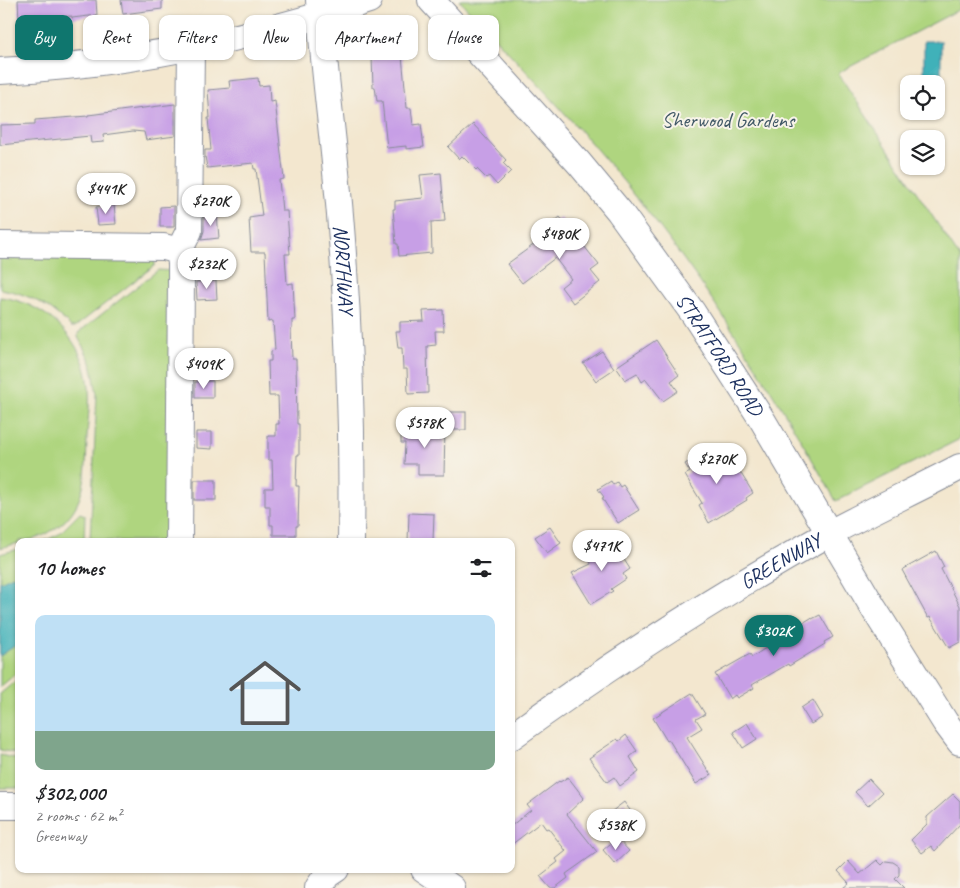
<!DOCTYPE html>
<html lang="en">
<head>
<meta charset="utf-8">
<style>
  body { margin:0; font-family:Caveat,sans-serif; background:#f2f2f2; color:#202124; height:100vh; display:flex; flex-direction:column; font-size:19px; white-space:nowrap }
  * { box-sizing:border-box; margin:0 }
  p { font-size:16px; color:#757577 }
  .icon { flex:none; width:28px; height:28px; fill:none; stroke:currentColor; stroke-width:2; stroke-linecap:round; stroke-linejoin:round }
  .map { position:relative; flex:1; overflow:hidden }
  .side { position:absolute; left:15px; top:538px; width:500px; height:335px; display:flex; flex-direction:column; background:#fff; border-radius:10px; box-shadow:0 1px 4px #0004 }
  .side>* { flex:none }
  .hud { position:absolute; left:15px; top:15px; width:500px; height:45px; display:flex; gap:10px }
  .controls { position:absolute; left:900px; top:75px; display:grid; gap:10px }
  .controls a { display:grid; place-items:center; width:45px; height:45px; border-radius:10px; background:#fff; box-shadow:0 1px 4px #0004; font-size:25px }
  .price { position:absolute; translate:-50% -42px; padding:0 11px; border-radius:18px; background:#fff; color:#222; font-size:16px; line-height:32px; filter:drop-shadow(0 1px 2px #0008) }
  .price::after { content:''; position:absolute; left:50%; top:30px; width:15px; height:11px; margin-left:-8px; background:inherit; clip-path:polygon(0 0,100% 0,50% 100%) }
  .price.current { background:#0f766e; color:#fff }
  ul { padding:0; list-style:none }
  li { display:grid; align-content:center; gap:10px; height:265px; padding:0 20px }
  li span { display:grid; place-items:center; height:155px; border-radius:10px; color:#555 }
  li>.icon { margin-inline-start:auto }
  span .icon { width:90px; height:90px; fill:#fffc; stroke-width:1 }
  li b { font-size:21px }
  h2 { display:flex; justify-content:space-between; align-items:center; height:60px; padding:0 20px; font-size:21px }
  .pill { padding:0 18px; border-radius:10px; background:#fff; box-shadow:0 1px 4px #0004; font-size:18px; line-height:45px }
  .pill.current { background:#0f766e; color:#fff }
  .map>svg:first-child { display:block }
  .green { fill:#afd57f; stroke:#65826e }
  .water { fill:#40b1b9; stroke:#2e708c }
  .building { fill:#c79fe6 }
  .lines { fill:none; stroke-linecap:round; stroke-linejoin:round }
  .minor-casing { stroke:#878b96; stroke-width:28 }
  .minor { stroke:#fff; stroke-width:26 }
  .labels { text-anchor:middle; stroke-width:4; stroke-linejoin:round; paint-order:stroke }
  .park-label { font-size:21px; fill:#405866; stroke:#f7f3e8 }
  .street-label { font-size:21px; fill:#1b2f5e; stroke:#f7f3e8 }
</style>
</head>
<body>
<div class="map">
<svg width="960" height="888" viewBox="0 0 960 888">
  <rect width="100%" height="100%" fill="#f7f3e8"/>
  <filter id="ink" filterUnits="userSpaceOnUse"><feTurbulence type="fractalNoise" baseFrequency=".02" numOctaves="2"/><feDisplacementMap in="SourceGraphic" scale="10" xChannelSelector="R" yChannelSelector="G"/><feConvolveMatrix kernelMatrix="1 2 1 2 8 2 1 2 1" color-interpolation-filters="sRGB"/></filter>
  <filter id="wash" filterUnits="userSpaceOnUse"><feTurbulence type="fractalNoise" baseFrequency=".0096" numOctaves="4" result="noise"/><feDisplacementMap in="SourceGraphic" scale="20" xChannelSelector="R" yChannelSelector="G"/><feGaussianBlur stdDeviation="1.12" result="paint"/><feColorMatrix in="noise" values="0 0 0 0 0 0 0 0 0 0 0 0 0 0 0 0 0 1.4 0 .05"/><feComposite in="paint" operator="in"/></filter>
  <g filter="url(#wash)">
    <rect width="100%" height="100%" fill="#f3e7cf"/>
    <g class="green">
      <path d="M459,0H960V9L838,73L960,258V439L836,501C779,401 720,304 648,212C590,137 524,69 459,0Z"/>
      <path d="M0,251L155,252V265L75,327H71C52,307 28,293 0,289Z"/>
      <path d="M158,270L174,271L173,541H90L97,394L91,362L78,337L79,332Z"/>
      <path d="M0,297C43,302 81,336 88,380C91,398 88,418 87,437C86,476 87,512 48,533C39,538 29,541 19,541V543L0,548Z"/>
      <path d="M80,513L85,515L84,541H45L59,534Z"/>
      <path d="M19,549V671L0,687V554Z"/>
      <path d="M19,678V754L0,750V694Z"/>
      <path d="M0,755L19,759V788H0Z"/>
    </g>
    <g class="water">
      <rect x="924" y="41" width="17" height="37"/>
      <path d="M19,573V643L0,656V582Z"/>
    </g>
    <g id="blocks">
      <g class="building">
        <path d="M18,0H96L97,15L72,18V16L44,18V20L19,21Z"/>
        <path d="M121,0H162V9L123,14Z"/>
        <path d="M410,40L412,55L402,56L407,108H411L413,125L421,124L424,147L406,149V146L387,148L382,101H377L375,87H373L372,57L388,54L386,42Z"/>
        <path d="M258,78L259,86L269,85L270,102L275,101L284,179L279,180L282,211H287L290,254H285L287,284L293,283L295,320H292V329H291L292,359H296L297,424H299V455H297L296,486H299L298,526H296V535H273V525H270V506H265V488H273L272,460H268V436H276V424H279L278,396H269L268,361H271V351L275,350L273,321L268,322L265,252H251L249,218L262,216L256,169H254L253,163L207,168L205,156V150H211L208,118H210L208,90L230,88L229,81Z"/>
        <path d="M175,104V136L146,140L144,132L133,131L103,135L104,142L91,143L90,136L0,145V125L35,124V120L88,116V115Z"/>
        <path d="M473,124L506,160L503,163L511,171L497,185L489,176L486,178L477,169L476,170L462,156L459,159L448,147Z"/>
        <path d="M441,173L445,221L431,222L432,253L399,256L398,244H396L393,209H395V201L423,198L420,175Z"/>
        <path d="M114,205L116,224L98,225L96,207Z"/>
        <path d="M174,206V227H160V207Z"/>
        <path d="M217,214L219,238L201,240L204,231V215Z"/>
        <path d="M560,217L574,234L578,231L588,243L584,246L599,265L591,271L600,282L573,303L561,287L571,279L555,258L522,283L507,264L550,233L546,228Z"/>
        <path d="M216,281L217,299L197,300L196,282Z"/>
        <path d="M443,310L444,331H435L436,345L427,346L428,393L408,394L407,369H403L402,348H398L396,331H400V322L424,321L423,311Z"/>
        <path d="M656,340L679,375L671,381L678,391L663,401L646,379L642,382L637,373L625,380L616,367Z"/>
        <path d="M602,351L614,369L596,381L583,363Z"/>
        <path d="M213,381V398H195V382Z"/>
        <rect x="449" y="412" width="17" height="18"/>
        <path d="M401,428H445L444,475H418V464H404L405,443H401Z"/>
        <path d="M196,432H212V449L196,448Z"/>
        <path d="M709,450L715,460L720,457L725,463L732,459L753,493L746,498L747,500L709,523L699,505L702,503L685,475L690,472L685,464Z"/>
        <rect x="194" y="480" width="22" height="20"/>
        <path d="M611,481L613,485L617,482L620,487L623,485L639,510L618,523L602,498L604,497L598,489Z"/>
        <path d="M409,513L434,514L433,541H408Z"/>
        <path d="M550,527L561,543L547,553L535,537Z"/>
        <path d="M611,539L630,569L623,574L626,579L611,589L613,591L591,604L572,573L591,564L589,553Z"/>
        <path d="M936,551L944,567L941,569L960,606V642L949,648L930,617L928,618L902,570Z"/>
        <path d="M820,615L833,637L824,642L825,644L789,666L788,664L752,685L754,688L737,698L735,695L730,699L715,674L750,654L752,657L775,642L774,640L811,618L812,619Z"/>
        <path d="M692,693L705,714L696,719L702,728L687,737L711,775L696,784L669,740L667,741L653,718Z"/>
        <path d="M813,700L823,717L811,724L801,708Z"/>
        <path d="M747,723L757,739L743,748L733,732Z"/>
        <path d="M626,735L637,751L630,757L639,772L620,786L614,777L607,782L589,758L617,739L619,741Z"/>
        <path d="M568,777L584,798L567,814L597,852L566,874L568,878L555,888H550L540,876L558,862L556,859L566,851L548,828L546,829L541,822L511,845V826L531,810L527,805L559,781L560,782Z"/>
        <path d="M869,779L882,793L868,806L855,792Z"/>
        <path d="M953,794L960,801V824L935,851L931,846L922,853L911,840L927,824V817Z"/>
        <path d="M624,802L635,817L622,826L611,812Z"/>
        <path d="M617,838L629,851L615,864L603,850Z"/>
        <path d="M877,860L882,865L886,861L893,862L899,866V875L895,879L904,888H843L849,883L838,871L848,861L860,874Z"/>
      </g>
    </g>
  </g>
  <g filter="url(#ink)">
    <use href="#blocks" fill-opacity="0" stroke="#878b96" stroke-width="1"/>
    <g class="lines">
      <g class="minor-casing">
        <g id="minor">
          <path id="s1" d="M319,0C324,72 334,143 340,215C349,324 353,433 351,541"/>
          <path id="s2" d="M431,0L579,163L619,211L693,313L763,421L874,609L945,722L960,742"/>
          <path d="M0,71C126,65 250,39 369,0"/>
          <path d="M0,245L164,247L179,251L181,263V277L179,541"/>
          <path d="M179,251L189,231L191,48"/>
          <path id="s3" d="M511,737C613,663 718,595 828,534C871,511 916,490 960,467"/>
          <path d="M0,806H19"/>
          <path d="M424,869L452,888"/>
          <path d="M318,888L327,875L336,869"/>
        </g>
      </g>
      <use href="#minor" class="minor"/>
    </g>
  </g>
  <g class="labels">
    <g class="park-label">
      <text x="728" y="127">Sherwood Gardens</text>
    </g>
    <g class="street-label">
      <text dy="7" stroke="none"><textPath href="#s1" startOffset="271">NORTHWAY</textPath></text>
      <text dy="7" stroke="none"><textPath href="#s2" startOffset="458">STRATFORD ROAD</textPath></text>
      <text dy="7" stroke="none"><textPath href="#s3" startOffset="322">GREENWAY</textPath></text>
    </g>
  </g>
</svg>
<div class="controls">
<a><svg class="icon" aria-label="locate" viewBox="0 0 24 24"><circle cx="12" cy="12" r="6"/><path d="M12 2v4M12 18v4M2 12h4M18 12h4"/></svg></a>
<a><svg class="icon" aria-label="layers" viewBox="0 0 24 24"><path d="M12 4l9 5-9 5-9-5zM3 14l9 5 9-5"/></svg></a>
</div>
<b class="price" style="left:106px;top:215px">$441K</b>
<b class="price" style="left:211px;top:227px">$270K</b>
<b class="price" style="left:560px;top:260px">$480K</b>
<b class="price" style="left:207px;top:290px">$232K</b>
<b class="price" style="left:204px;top:390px">$409K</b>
<b class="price" style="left:425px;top:449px">$578K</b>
<b class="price" style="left:717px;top:485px">$270K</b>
<b class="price" style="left:602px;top:572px">$471K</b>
<b class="price current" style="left:774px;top:657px">$302K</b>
<b class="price" style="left:616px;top:851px">$538K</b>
<div class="hud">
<a class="pill current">Buy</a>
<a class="pill">Rent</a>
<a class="pill">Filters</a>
<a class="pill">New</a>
<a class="pill">Apartment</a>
<a class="pill">House</a>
</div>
<section class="side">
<h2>10 homes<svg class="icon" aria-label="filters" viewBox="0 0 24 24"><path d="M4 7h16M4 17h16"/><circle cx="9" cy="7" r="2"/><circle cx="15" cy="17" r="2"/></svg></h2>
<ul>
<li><span style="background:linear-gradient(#bfe0f5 75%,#7fa58c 0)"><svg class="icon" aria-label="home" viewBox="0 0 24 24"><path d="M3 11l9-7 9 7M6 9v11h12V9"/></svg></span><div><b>$302,000</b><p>2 rooms · 62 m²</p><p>Greenway</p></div></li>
</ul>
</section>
</div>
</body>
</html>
